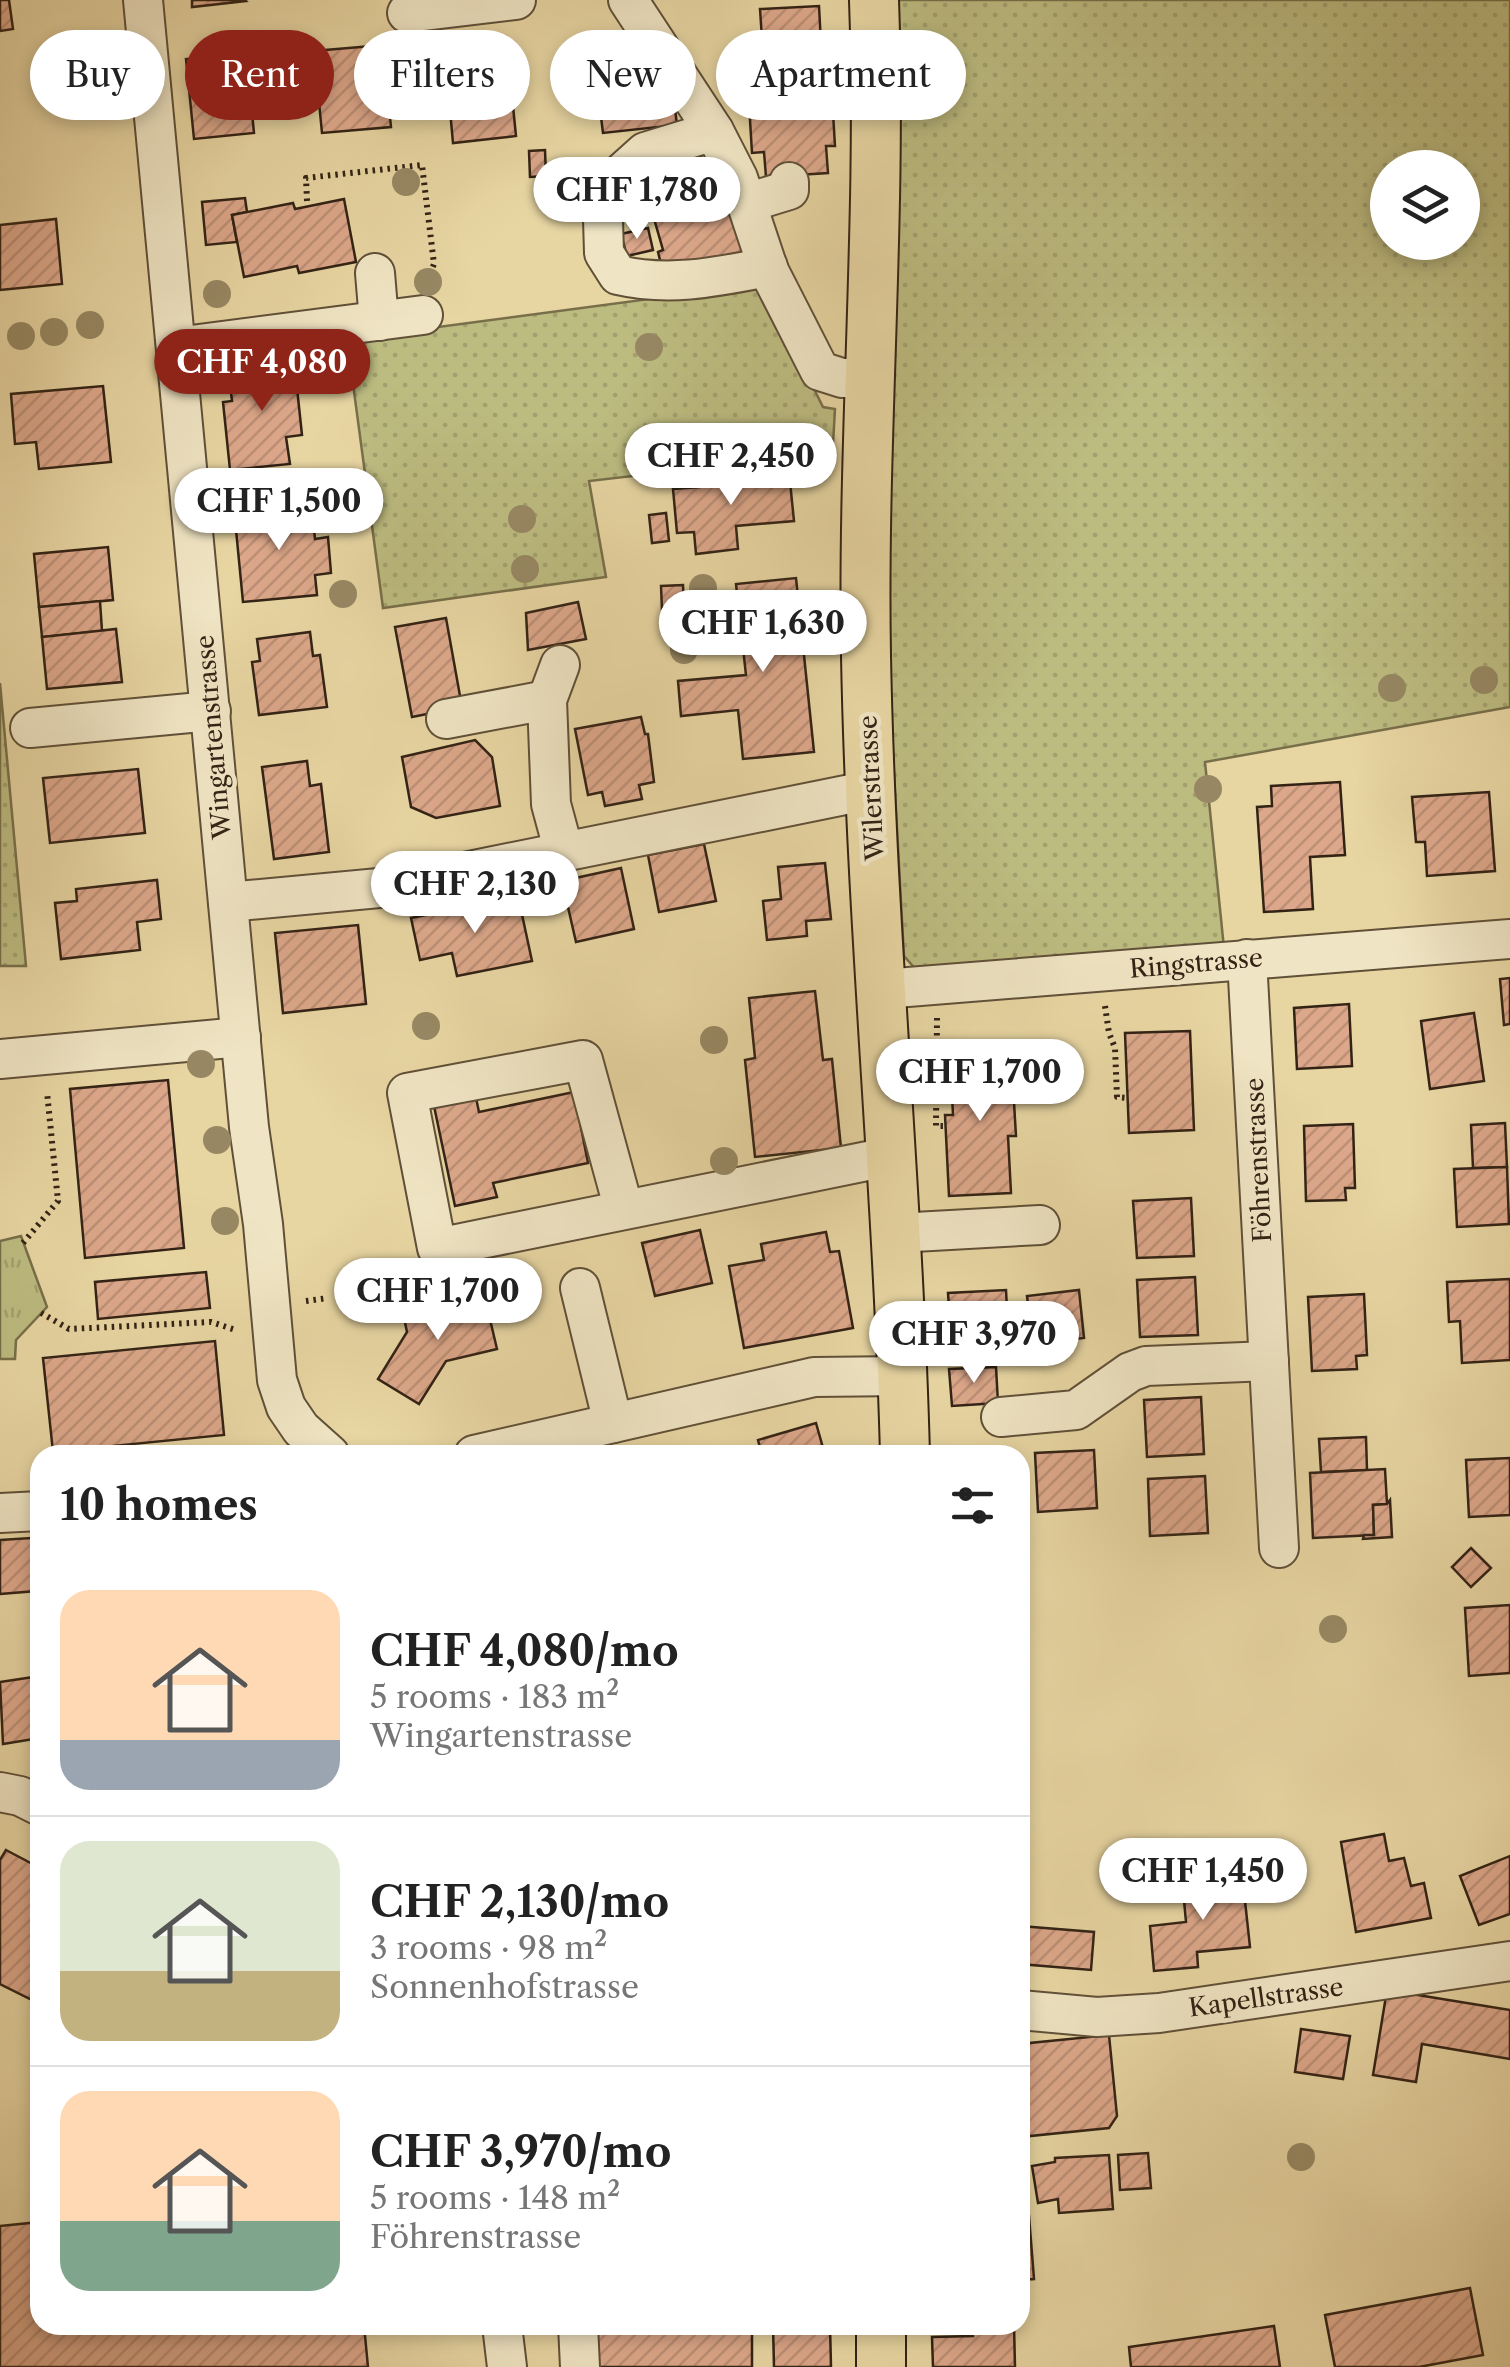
<!DOCTYPE html>
<html lang="en">
<head>
<meta charset="utf-8">
<style>
  body { margin:0; font-family:"Libre Caslon Text",serif; background:#f6f6f6; color:#222; height:100vh; display:flex; flex-direction:column; font-size:38px; white-space:nowrap }
  * { box-sizing:border-box; margin:0 }
  p { font-size:32px; color:#767676 }
  .icon { flex:none; width:55px; height:55px; fill:none; stroke:currentColor; stroke-width:2; stroke-linecap:round; stroke-linejoin:round }
  .map { position:relative; flex:1; overflow:hidden }
  .drawer { position:absolute; left:30px; top:1445px; width:1000px; height:890px; display:flex; flex-direction:column; background:#fff; border-radius:30px; box-shadow:0 5px 15px #0003 }
  .drawer>* { flex:none }
  .top-card { position:absolute; left:30px; top:30px; width:1000px; height:90px; display:flex; gap:20px }
  .buttons { position:absolute; left:1370px; top:150px; display:grid; gap:20px }
  .buttons a { display:grid; place-items:center; width:110px; height:110px; border-radius:50%; background:#fff; box-shadow:0 5px 15px #0003; font-size:50px }
  .price { position:absolute; translate:-50% -85px; padding:0 22px; border-radius:35px; background:#fff; color:#222; font-size:32px; line-height:65px; filter:drop-shadow(0 2px 5px #0008) }
  .price::after { content:''; position:absolute; left:50%; top:60px; width:30px; height:22px; margin-left:-15px; background:inherit; clip-path:polygon(0 0,100% 0,50% 100%) }
  .price.current { background:#8f2418; color:#fff }
  ul { padding:0; list-style:none }
  li { display:flex; align-items:center; gap:30px; height:250px; padding:0 30px }
  li+li { border-top:2px solid #e0e0e0 }
  li span { display:grid; place-items:center; flex:none; width:280px; height:200px; border-radius:30px; color:#555 }
  li>.icon { margin-inline-start:auto }
  span .icon { width:120px; height:120px; fill:#fffc; stroke-width:1 }
  li b { font-size:42px }
  h2 { display:flex; justify-content:space-between; align-items:center; height:120px; padding:0 30px; font-size:42px }
  .tag { padding:0 35px; border-radius:45px; background:#fff; box-shadow:0 5px 15px #0003; font-size:35px; line-height:90px }
  .tag.current { background:#8f2418; color:#fff }
  .map>svg:first-child { display:block }
  .grass { fill:url(#grass-dots); stroke:#786f4a; stroke-width:2.5; fill-rule:evenodd }
  .park { fill:url(#park-tufts); stroke:#786f4a; stroke-width:2.5 }
  .building { fill:url(#building-hatch); stroke:#332315; stroke-width:2.5 }
  .lines { fill:none; stroke-linecap:round; stroke-linejoin:round }
  .minor-casing { stroke:#605038; stroke-width:42 }
  .major-casing { stroke:#332315; stroke-width:52 }
  .path { stroke:#332315; stroke-width:6; stroke-dasharray:2.5 5; stroke-linecap:butt }
  .minor { stroke:#efe4c3; stroke-width:38 }
  .major { stroke:#e7d5a2; stroke-width:48 }
  .tree { fill:#978863 }
  .labels { text-anchor:middle; stroke-width:9; stroke-linejoin:round; paint-order:stroke }
  .street-label { font-size:25px; fill:#332315; stroke:#efe4c3 }
</style>
</head>
<body>
<div class="map">
<svg width="1510" height="2367" viewBox="0 0 1510 2367">
  <defs>
    <pattern id="grass-dots" width="8" height="8" patternUnits="userSpaceOnUse" patternTransform="scale(2.5)"><rect width="8" height="8" fill="#bcbb80"/><path d="M2 2h.1M6 6h.1" fill="none" stroke="#a2a06e" stroke-width="1.8" stroke-linecap="round"/></pattern>
    <pattern id="park-tufts" width="24" height="20" patternUnits="userSpaceOnUse" patternTransform="scale(2.5)"><rect width="24" height="20" fill="#bcbb80"/><path d="M3 7l-1-3M5 7V3M7 7l1-3M15 17l-1-3M17 17v-4M19 17l1-3" fill="none" stroke="#a2a06e"/></pattern>
    <pattern id="building-hatch" width="6" height="6" patternUnits="userSpaceOnUse" patternTransform="scale(2.5)"><rect width="6" height="6" fill="#dca78a"/><path d="M-1 1l2-2M0 6l6-6M5 7l2-2" fill="none" stroke="#bd8f76"/></pattern>
  </defs>
  <rect width="100%" height="100%" fill="#e7d5a2"/>
  <filter id="stains"><feTurbulence type="fractalNoise" baseFrequency=".002" numOctaves="4"/><feColorMatrix values="0 0 0 0 .2 0 0 0 0 .09 0 0 0 0 .02 0 0 0 .5 -.17"/></filter>
  <radialGradient id="worn" r=".72"><stop offset=".6" stop-color="#630" stop-opacity="0"/><stop offset="1" stop-color="#630" stop-opacity=".3"/></radialGradient>
  <g class="grass">
    <path d="M896,0H1510V707L1205,762L1224,948L919,973L904,956L891,719L888,498ZM1388,168H1462V242H1388Z"/>
    <path d="M762,284L823,407L835,409L833,444L822,454L589,481L606,577L383,608L347,339Z"/>
    <path d="M0,683L26,966H0Z"/>
  </g>
  <path class="park" d="M21,1236L47,1307L16,1340L15,1359H0V1241Z"/>
  <g class="building">
    <path d="M0,0H9L13,29L0,31Z"/>
    <path d="M192,0H245L246,1L192,7Z"/>
    <path d="M819,6L822,63H830L835,146H826L828,173L766,177L764,152L752,153L747,70L764,69L760,9Z"/>
    <path d="M506,37L516,136L453,143L444,43Z"/>
    <path d="M383,45L391,127L322,133L314,51Z"/>
    <path d="M246,53L254,133L194,139L186,59Z"/>
    <path d="M673,93L677,125L603,133L599,101Z"/>
    <path d="M545,150L546,176L530,177L529,151Z"/>
    <path d="M698,153L720,181L654,200L644,168Z"/>
    <path d="M725,180L745,253L664,276L658,252L663,250L649,201Z"/>
    <path d="M245,198L247,212L232,215L237,242L206,245L202,202Z"/>
    <path d="M344,199L356,262L299,273L297,266L244,277L232,215L293,203L295,209Z"/>
    <path d="M56,219L62,284L0,290V225Z"/>
    <path d="M648,228L653,250L627,256L621,234Z"/>
    <path d="M294,360L302,435L286,437L290,464L230,470L223,402L232,401L228,367Z"/>
    <path d="M103,386L111,462L39,469L36,442L15,444L11,394Z"/>
    <path d="M789,472L794,521L736,526L738,549L696,554L694,532L677,533L673,489L699,487L698,480Z"/>
    <path d="M292,504L293,512L312,510L315,539L328,537L331,573L315,575L317,595L243,602L234,509Z"/>
    <path d="M666,513L669,541L652,543L649,515Z"/>
    <path d="M108,547L113,600L39,607L34,554Z"/>
    <path d="M796,578L814,752L743,759L738,710L681,716L678,681L746,675L736,584Z"/>
    <path d="M683,585L684,609L662,610L661,586Z"/>
    <path d="M100,601L102,631L42,637L39,607Z"/>
    <path d="M578,602L586,639L528,650L526,613Z"/>
    <path d="M446,618L462,707L412,717L395,627Z"/>
    <path d="M116,629L122,682L47,689L42,637Z"/>
    <path d="M310,632L313,656L320,655L327,707L259,715L252,662L260,661L257,639Z"/>
    <path d="M641,717L645,734H648L654,782L639,785L642,799L605,806L602,792L588,795L575,729Z"/>
    <path d="M475,740L492,757L500,806L436,818L411,807L402,757Z"/>
    <path d="M307,761L310,786L321,784L329,852L274,859L262,767Z"/>
    <path d="M138,769L145,833L50,843L43,778Z"/>
    <path d="M1340,782L1345,855L1310,857L1313,909L1264,912L1257,807L1272,806L1271,786Z"/>
    <path d="M1489,792L1495,871L1427,876L1425,842H1416L1412,797Z"/>
    <path d="M704,844L716,901L659,912L648,855Z"/>
    <path d="M825,863L831,919L806,921L807,936L767,940L763,901L781,899L778,867Z"/>
    <path d="M621,868L634,929L576,942L562,881Z"/>
    <path d="M157,880L161,919L137,922L140,950L61,959L55,903L77,901L76,889Z"/>
    <path d="M518,896L532,961L457,976L452,953L420,960L411,918Z"/>
    <path d="M358,925L366,1004L283,1013L275,933Z"/>
    <path d="M1510,978V1024L1504,1025L1500,979Z"/>
    <path d="M815,991L823,1060L832,1059L841,1148L755,1157L745,1060L755,1058L749,998Z"/>
    <path d="M1349,1004L1352,1066L1297,1069L1294,1008Z"/>
    <path d="M1474,1013L1484,1081L1430,1089L1421,1021Z"/>
    <path d="M1190,1031L1194,1130L1129,1133L1125,1033Z"/>
    <path d="M1011,1052L1016,1136H1008L1011,1193L949,1196L945,1115H953L950,1055Z"/>
    <path d="M168,1080L184,1248L85,1258L70,1089Z"/>
    <path d="M574,1092L588,1163L493,1183L497,1197L455,1206L434,1106L476,1098L479,1112Z"/>
    <path d="M1505,1123L1507,1167L1473,1168L1471,1125Z"/>
    <path d="M1353,1124L1355,1188H1345L1346,1200L1306,1201L1304,1126Z"/>
    <path d="M1507,1167L1509,1224L1457,1227L1454,1169Z"/>
    <path d="M1191,1198L1194,1256L1137,1258L1133,1201Z"/>
    <path d="M700,1230L712,1283L655,1296L642,1243Z"/>
    <path d="M826,1232L830,1252L839,1251L853,1328L744,1348L729,1266L764,1260L761,1244Z"/>
    <path d="M206,1272L210,1308L98,1319L95,1282Z"/>
    <path d="M1195,1277L1198,1335L1140,1337L1137,1280Z"/>
    <path d="M1510,1279V1360L1462,1363L1460,1321L1449,1322L1447,1282Z"/>
    <path d="M1006,1290L1009,1348L952,1352L948,1293Z"/>
    <path d="M1079,1290L1084,1338L1033,1344L1027,1296Z"/>
    <path d="M484,1294L497,1349L446,1361L419,1404L378,1379L407,1332L403,1313Z"/>
    <path d="M1364,1294L1367,1355L1356,1356L1357,1369L1312,1371L1308,1297Z"/>
    <path d="M215,1341L224,1435L53,1452L43,1358Z"/>
    <path d="M996,1367L998,1403L952,1406L949,1369Z"/>
    <path d="M1201,1397L1204,1454L1147,1457L1144,1400Z"/>
    <path d="M816,1423L825,1455H762L758,1440Z"/>
    <path d="M1366,1437L1367,1470L1321,1472L1319,1439Z"/>
    <path d="M1094,1450L1097,1508L1038,1512L1035,1453Z"/>
    <path d="M1510,1458V1515L1469,1517L1466,1460Z"/>
    <path d="M1385,1469L1387,1504L1373,1505L1374,1535L1313,1538L1310,1473Z"/>
    <path d="M1205,1476L1208,1533L1150,1536L1148,1479Z"/>
    <path d="M1390,1500L1392,1537L1363,1539L1364,1535H1374L1373,1505L1387,1504Z"/>
    <path d="M31,1538L32,1547L40,1546V1576L35,1577L36,1591L0,1594V1540Z"/>
    <path d="M1471,1548L1491,1568L1471,1587L1452,1567Z"/>
    <path d="M1510,1605V1673L1469,1676L1465,1608Z"/>
    <path d="M40,1676V1738L3,1744L0,1682Z"/>
    <path d="M1384,1834L1389,1861L1404,1858L1411,1886L1424,1883L1431,1918L1356,1932L1341,1842Z"/>
    <path d="M6,1850L40,1868V2004L0,1984V1860Z"/>
    <path d="M1510,1856V1914L1479,1925L1460,1876Z"/>
    <path d="M1242,1873L1250,1947L1197,1952L1198,1967L1154,1971L1150,1926L1186,1922L1182,1879Z"/>
    <path d="M1020,1926L1094,1932L1091,1970L1020,1964Z"/>
    <path d="M1387,1990L1510,2010V2059L1422,2044L1416,2082L1373,2075Z"/>
    <path d="M1301,2029L1350,2036L1343,2079L1295,2072Z"/>
    <path d="M1109,2035L1117,2116L1109,2128L1020,2137V2044Z"/>
    <path d="M1148,2153L1151,2188L1120,2190L1118,2155Z"/>
    <path d="M1109,2155L1113,2209L1059,2213L1058,2199L1038,2203L1032,2166L1055,2162V2158Z"/>
    <path d="M1029,2216L1034,2279L1020,2280V2217Z"/>
    <path d="M40,2222V2325H364L368,2367H0V2226Z"/>
    <path d="M1470,2288L1483,2355L1419,2367H1335L1325,2315Z"/>
    <rect x="585" y="2325" width="167" height="42"/>
    <path d="M773,2325H830L831,2367H774Z"/>
    <path d="M972,2325H1014L1015,2367H933L932,2337L973,2336Z"/>
    <path d="M1274,2326L1280,2367H1131L1129,2347Z"/>
  </g>
  <g class="lines">
    <g class="minor-casing">
      <g id="minor">
        <path d="M143,0L249,1127L263,1224L277,1380L286,1407L301,1429L330,1455"/>
        <path d="M628,0L714,131L738,178L769,271L820,371L842,378H869"/>
        <path d="M407,13L516,0"/>
        <path d="M714,131L645,152L615,179L603,219L604,253L618,275C670,287 716,277 768,267"/>
        <path d="M747,203L789,190V182"/>
        <path d="M375,273L379,321"/>
        <path d="M176,347L423,315"/>
        <path d="M560,665L547,700L551,804L564,852"/>
        <path d="M446,719L547,700"/>
        <path d="M30,728L211,711"/>
        <path d="M228,902L390,887L870,790"/>
        <path d="M1247,959L1279,1548"/>
        <path d="M883,989L1510,939"/>
        <path d="M0,1059L241,1037"/>
        <path d="M624,1210L583,1060L407,1093L437,1248L892,1156"/>
        <path d="M896,1233L1040,1225"/>
        <path d="M580,1288L613,1423"/>
        <path d="M1001,1417L1076,1410L1130,1372L1146,1366L1269,1361"/>
        <path d="M474,1455L814,1377L903,1376"/>
        <path d="M0,1513L40,1511"/>
        <path d="M0,1792L20,1796L40,1806"/>
        <path d="M1020,2010L1097,2017L1159,2013L1510,1961"/>
        <path d="M502,2325L507,2367"/>
        <path d="M578,2325L580,2367"/>
      </g>
    </g>
    <g class="major-casing">
      <g id="major">
        <path d="M874,0C882,219 862,438 866,656C871,923 898,1188 905,1455"/>
        <path d="M881,2325V2367"/>
      </g>
    </g>
    <g class="path">
      <path d="M307,201L306,178L422,165L434,264L430,274"/>
      <path d="M1105,1006L1109,1033L1115,1048L1117,1097L1128,1098"/>
      <path d="M937,1018L936,1126H946"/>
      <path d="M23,1243L58,1201L47,1092"/>
      <path d="M306,1301L328,1298"/>
      <path d="M41,1313L69,1329L211,1322L236,1330"/>
    </g>
    <use href="#minor" class="minor"/>
    <use href="#major" class="major"/>
  </g>
  <g class="tree">
    <circle cx="406" cy="182" r="14"/>
    <circle cx="428" cy="282" r="14"/>
    <circle cx="217" cy="294" r="14"/>
    <circle cx="90" cy="325" r="14"/>
    <circle cx="54" cy="332" r="14"/>
    <circle cx="21" cy="336" r="14"/>
    <circle cx="649" cy="347" r="14"/>
    <circle cx="522" cy="519" r="14"/>
    <circle cx="525" cy="569" r="14"/>
    <circle cx="703" cy="588" r="14"/>
    <circle cx="343" cy="594" r="14"/>
    <circle cx="684" cy="650" r="14"/>
    <circle cx="1484" cy="680" r="14"/>
    <circle cx="1392" cy="688" r="14"/>
    <circle cx="1208" cy="789" r="14"/>
    <circle cx="426" cy="1026" r="14"/>
    <circle cx="714" cy="1040" r="14"/>
    <circle cx="201" cy="1064" r="14"/>
    <circle cx="217" cy="1140" r="14"/>
    <circle cx="724" cy="1161" r="14"/>
    <circle cx="225" cy="1221" r="14"/>
    <circle cx="1333" cy="1629" r="14"/>
    <circle cx="1301" cy="2157" r="14"/>
  </g>
  <g class="labels">
    <g class="street-label">
      <text transform="translate(213 737) rotate(-95)" y="9">Wingartenstrasse</text>
      <text transform="translate(871 788) rotate(-93)" y="9">Wilerstrasse</text>
      <text transform="translate(1196 963) rotate(-5)" y="9">Ringstrasse</text>
      <text transform="translate(1258 1160) rotate(-93)" y="9">Föhrenstrasse</text>
      <text transform="translate(1266 1997) rotate(-8)" y="9">Kapellstrasse</text>
    </g>
  </g>
  <rect width="100%" height="100%" filter="url(#stains)"/>
  <rect width="100%" height="100%" fill="url(#worn)"/>
</svg>
<div class="buttons">
<a><svg class="icon" aria-label="layers" viewBox="0 0 24 24"><path d="M12 4l9 5-9 5-9-5zM3 14l9 5 9-5"/></svg></a>
</div>
<b class="price" style="left:637px;top:242px">CHF 1,780</b>
<b class="price current" style="left:262px;top:414px">CHF 4,080</b>
<b class="price" style="left:731px;top:508px">CHF 2,450</b>
<b class="price" style="left:279px;top:553px">CHF 1,500</b>
<b class="price" style="left:763px;top:675px">CHF 1,630</b>
<b class="price" style="left:475px;top:936px">CHF 2,130</b>
<b class="price" style="left:980px;top:1124px">CHF 1,700</b>
<b class="price" style="left:438px;top:1343px">CHF 1,700</b>
<b class="price" style="left:974px;top:1386px">CHF 3,970</b>
<b class="price" style="left:1203px;top:1923px">CHF 1,450</b>
<div class="top-card">
<a class="tag">Buy</a>
<a class="tag current">Rent</a>
<a class="tag">Filters</a>
<a class="tag">New</a>
<a class="tag">Apartment</a>
</div>
<section class="drawer">
<h2>10 homes<svg class="icon" aria-label="filters" viewBox="0 0 24 24"><path d="M4 7h16M4 17h16"/><circle cx="9" cy="7" r="2"/><circle cx="15" cy="17" r="2"/></svg></h2>
<ul>
<li><span style="background:linear-gradient(#ffd9b3 75%,#9aa5b1 0)"><svg class="icon" aria-label="home" viewBox="0 0 24 24"><path d="M3 11l9-7 9 7M6 9v11h12V9"/></svg></span><div><b>CHF 4,080/mo</b><p>5 rooms · 183 m²</p><p>Wingartenstrasse</p></div></li>
<li><span style="background:linear-gradient(#dfe7d0 65%,#c2b280 0)"><svg class="icon" aria-label="home" viewBox="0 0 24 24"><path d="M3 11l9-7 9 7M6 9v11h12V9"/></svg></span><div><b>CHF 2,130/mo</b><p>3 rooms · 98 m²</p><p>Sonnenhofstrasse</p></div></li>
<li><span style="background:linear-gradient(#ffd9b3 65%,#7fa58c 0)"><svg class="icon" aria-label="home" viewBox="0 0 24 24"><path d="M3 11l9-7 9 7M6 9v11h12V9"/></svg></span><div><b>CHF 3,970/mo</b><p>5 rooms · 148 m²</p><p>Föhrenstrasse</p></div></li>
</ul>
</section>
</div>
</body>
</html>
